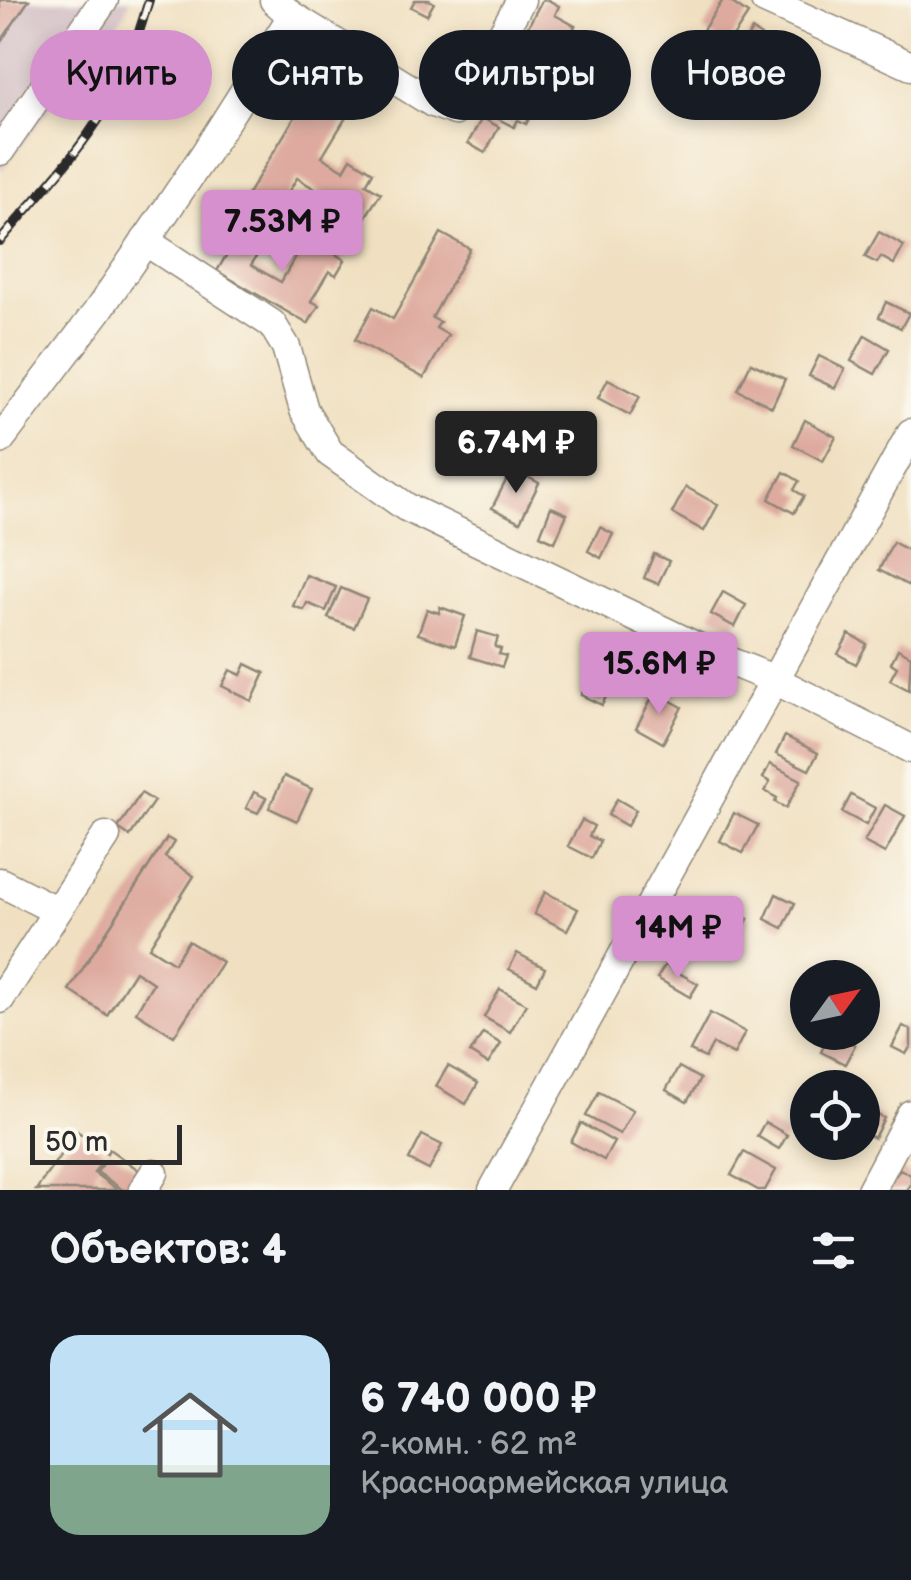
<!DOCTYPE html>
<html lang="ru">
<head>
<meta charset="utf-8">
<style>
  body { margin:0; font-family:"Balsamiq Sans",sans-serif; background:#242831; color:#f1f3f6; height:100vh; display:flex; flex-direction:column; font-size:38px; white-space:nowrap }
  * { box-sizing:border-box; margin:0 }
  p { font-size:32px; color:#9ea1a6 }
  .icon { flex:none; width:55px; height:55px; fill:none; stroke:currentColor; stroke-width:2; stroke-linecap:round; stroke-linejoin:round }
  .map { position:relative; height:1190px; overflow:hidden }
  .sheet { display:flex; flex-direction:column; background:#171b24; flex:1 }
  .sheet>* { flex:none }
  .banner { position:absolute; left:30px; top:30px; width:852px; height:90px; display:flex; gap:20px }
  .needle { width:65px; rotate:57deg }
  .controls { position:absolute; left:790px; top:960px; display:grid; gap:20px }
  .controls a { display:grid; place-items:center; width:90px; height:90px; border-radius:50%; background:#171b24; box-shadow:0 5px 15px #0003; font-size:50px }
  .scale { position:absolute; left:30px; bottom:25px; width:152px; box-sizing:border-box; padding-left:10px; border:5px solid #2b2b2b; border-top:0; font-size:28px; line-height:35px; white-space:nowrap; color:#2b2b2b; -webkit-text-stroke:8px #fbf7ec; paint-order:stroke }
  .price { position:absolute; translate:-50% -85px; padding:0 22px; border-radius:10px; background:#d690ce; color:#111; font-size:32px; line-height:65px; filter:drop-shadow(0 2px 5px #0008) }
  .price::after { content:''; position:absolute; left:50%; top:60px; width:30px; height:22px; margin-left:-15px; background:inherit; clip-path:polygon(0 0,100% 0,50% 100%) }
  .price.selected { background:#222; color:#fff }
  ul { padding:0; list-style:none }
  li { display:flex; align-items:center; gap:30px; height:250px; padding:0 50px }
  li+li { border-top:2px solid #363941 }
  li span { display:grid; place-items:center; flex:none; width:280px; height:200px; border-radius:30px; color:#555 }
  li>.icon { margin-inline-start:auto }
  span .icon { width:120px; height:120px; fill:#fffc; stroke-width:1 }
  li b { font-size:42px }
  h2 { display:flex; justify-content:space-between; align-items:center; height:120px; padding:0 50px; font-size:42px }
  .chip { padding:0 35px; border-radius:45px; background:#171b24; box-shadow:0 5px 15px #0003; font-size:35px; line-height:90px }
  .chip.selected { background:#d690ce; color:#111 }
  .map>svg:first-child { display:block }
  .industrial { fill:#d2bec5 }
  .building { fill:#deaa9f }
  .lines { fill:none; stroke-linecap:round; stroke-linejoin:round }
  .minor-casing { stroke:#8e8676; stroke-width:31 }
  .minor { stroke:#fff; stroke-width:28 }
  .rail-casing { stroke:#2b2b2b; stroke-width:10 }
  .rail { stroke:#fbf7ec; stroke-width:6; stroke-dasharray:19; stroke-linecap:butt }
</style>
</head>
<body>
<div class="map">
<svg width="911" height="1190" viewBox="0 0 911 1190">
  <rect width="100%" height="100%" fill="#fbf7ec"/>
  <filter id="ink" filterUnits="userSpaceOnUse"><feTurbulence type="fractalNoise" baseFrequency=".01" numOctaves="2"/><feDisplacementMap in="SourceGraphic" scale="20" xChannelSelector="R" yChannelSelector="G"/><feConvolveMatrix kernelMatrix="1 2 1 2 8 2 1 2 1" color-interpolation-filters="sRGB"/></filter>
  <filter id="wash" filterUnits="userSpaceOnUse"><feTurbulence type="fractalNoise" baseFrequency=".0048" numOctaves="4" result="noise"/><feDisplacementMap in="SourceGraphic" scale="40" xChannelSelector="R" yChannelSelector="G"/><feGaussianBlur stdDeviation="2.25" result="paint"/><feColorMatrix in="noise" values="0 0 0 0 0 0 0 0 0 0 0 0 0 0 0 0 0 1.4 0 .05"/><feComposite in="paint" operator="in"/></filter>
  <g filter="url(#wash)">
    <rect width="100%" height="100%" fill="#f0e0c1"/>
    <path class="industrial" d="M0,0H130L124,15L0,172Z"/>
    <g id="blocks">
      <g class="building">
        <path d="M0,0H29L0,43Z"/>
        <path d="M415,0H429L434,3L427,15L411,7Z"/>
        <path d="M542,0H548L559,6L555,15L575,26L571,33L618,57L601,89L554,65L545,82L509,63Z"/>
        <path d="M723,0H728L748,14L727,46L703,30Z"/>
        <path d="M752,30L761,36L757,43L763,47L759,53L764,56L747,84L726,71Z"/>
        <path d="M439,45L463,58L454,74L430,61Z"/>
        <path d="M334,53L371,76L322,157L344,170L351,158L373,172L366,184L381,193L364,219L297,178L266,230L237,212Z"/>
        <path d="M497,90L527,107L526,110L532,113L526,124L518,120L514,127L485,112Z"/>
        <path d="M482,118L499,127L485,153L468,143Z"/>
        <path d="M241,230L264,244L251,265L281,282L307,237L345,260L336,275L329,271L311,301L319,305L308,324L217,271Z"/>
        <path d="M879,232L904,246L894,264L881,257L877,263L865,257Z"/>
        <path d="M441,233L470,249L432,318L440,322L436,328L448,335L424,378L355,340L373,307L393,319Z"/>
        <path d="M886,302L909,313L901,328L879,317Z"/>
        <path d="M865,335L889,349L875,374L851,361Z"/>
        <path d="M819,356L845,369L835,388L809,376Z"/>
        <path d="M751,363L785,379L772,407L738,390Z"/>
        <path d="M608,379L640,396L630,415L598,398Z"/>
        <path d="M805,420L836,437L823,461L793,445Z"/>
        <path d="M512,469L539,483L520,522L492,508Z"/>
        <path d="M784,472L799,481L794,490L804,496L794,513L769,499Z"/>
        <path d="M686,487L718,505L704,531L672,513Z"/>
        <path d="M551,507L567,514L555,542L540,535Z"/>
        <path d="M600,527L613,534L601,558L588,551Z"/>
        <path d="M893,542L911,552V587L879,570Z"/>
        <path d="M654,554L669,561L658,584L644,578Z"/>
        <path d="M306,575L336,587L326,611L307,603L304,610L293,606Z"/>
        <path d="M341,588L367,599L354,628L328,618Z"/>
        <path d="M723,592L746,605L735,627L711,614Z"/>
        <path d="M440,607L465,616L455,646L418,634L427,609L439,613Z"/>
        <path d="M477,631L498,637L495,647L501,649L499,654L506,656L502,667L470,657Z"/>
        <path d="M849,634L867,644L856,664L838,654Z"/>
        <path d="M898,649L911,656L909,690L890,680L897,667L891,663Z"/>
        <path d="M246,664L265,673L252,701L222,686L230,670L241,675Z"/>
        <path d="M600,672L614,680L602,705L581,695L587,683L593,686Z"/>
        <path d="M655,692L682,707L663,743L636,728Z"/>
        <path d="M785,736L818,753L809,770L776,754Z"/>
        <path d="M770,764L801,780L786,808L775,802L777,798L765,791L770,782L763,778Z"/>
        <path d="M284,776L312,789L297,821L269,808Z"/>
        <path d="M254,792L266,798L258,813L246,808Z"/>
        <path d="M141,793L154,801L130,836L118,828Z"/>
        <path d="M851,795L875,808L866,825L842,812Z"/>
        <path d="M617,799L636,810L627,826L608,815Z"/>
        <path d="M885,805L905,816L885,853L864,842Z"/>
        <path d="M734,813L758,825L743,853L720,841Z"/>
        <path d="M582,820L594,826L589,836L600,841L592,858L568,846Z"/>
        <path d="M167,838L174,842L165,857L194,876L149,947L174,963L188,941L222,962L174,1036L136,1012L153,983L135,971L107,1015L69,990Z"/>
        <path d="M545,892L578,909L567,930L534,914Z"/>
        <path d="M776,894L795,903L783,928L765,919Z"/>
        <path d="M719,906L748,919L735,948L707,935Z"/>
        <path d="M517,953L545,968L537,984L509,969Z"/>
        <path d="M665,965L698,984L690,997L657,978Z"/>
        <path d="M500,989L526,1004L510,1032L484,1017Z"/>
        <path d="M710,1013L745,1032L734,1054L713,1044L705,1058L690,1051Z"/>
        <path d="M903,1026L911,1030V1046L906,1054L892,1047Z"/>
        <path d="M831,1032L855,1045L845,1064L821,1052Z"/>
        <path d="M483,1033L501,1044L488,1064L470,1053Z"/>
        <path d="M448,1066L478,1083L466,1104L436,1086Z"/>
        <path d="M679,1067L700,1079L687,1102L666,1090Z"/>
        <path d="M599,1092L633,1110L620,1134L586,1116Z"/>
        <path d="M862,1107L884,1118L874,1138L862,1132Z"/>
        <path d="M765,1122L787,1135L779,1149L757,1136Z"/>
        <path d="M581,1123L614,1142L604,1160L571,1142Z"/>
        <path d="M77,1131L107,1153L109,1149L143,1173L131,1190H123L97,1172L103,1164L101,1162L94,1173L118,1190H36Z"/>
        <path d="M422,1135L442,1145L429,1170L409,1160Z"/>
        <path d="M744,1152L776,1170L765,1190H758L731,1175Z"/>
        <path d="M900,1169L911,1175V1184L907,1190H886L889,1170L896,1175Z"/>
      </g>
    </g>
  </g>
  <g filter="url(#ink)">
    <use href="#blocks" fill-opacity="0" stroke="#8e8676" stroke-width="2.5"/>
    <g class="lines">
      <g class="minor-casing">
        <g id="minor">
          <path d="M274,0L292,16L433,103L455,111L465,101L521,0"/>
          <path d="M765,0L911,66"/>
          <path d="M0,151L104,0"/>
          <path d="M145,241L272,324L286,347L304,410L330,453L406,507L716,656L773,679L911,749"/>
          <path d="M0,440L97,312L204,155L292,16"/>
          <path d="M0,882L57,911"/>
          <path d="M0,999L106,836"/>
          <path d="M143,1190L154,1173"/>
          <path d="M493,1190L911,433"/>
          <path d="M871,1190L911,1114"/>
        </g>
      </g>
      <use href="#minor" class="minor"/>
      <g class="rail-casing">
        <path id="rail" d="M0,241C40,193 89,144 117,87C131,60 140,29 149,0"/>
      </g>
      <use href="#rail" class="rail"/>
    </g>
  </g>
</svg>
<div class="controls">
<a><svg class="needle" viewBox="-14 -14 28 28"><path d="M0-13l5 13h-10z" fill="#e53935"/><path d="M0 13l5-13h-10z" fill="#9ea1a6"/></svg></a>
<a><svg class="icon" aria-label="locate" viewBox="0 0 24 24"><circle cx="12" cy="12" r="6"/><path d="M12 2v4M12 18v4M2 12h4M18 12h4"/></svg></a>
</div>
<div class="scale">50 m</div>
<b class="price" style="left:282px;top:275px">7.53M ₽</b>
<b class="price selected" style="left:516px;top:496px">6.74M ₽</b>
<b class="price" style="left:659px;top:717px">15.6M ₽</b>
<b class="price" style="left:678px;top:981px">14M ₽</b>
<div class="banner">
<a class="chip selected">Купить</a>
<a class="chip">Снять</a>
<a class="chip">Фильтры</a>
<a class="chip">Новое</a>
</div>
</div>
<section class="sheet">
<h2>Объектов: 4<svg class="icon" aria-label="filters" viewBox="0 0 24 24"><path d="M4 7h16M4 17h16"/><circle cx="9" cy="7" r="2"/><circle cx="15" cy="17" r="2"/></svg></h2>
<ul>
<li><span style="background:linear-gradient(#bfe0f5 65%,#7fa58c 0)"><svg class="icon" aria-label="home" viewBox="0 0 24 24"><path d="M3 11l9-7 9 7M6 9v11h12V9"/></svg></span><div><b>6 740 000 ₽</b><p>2-комн. · 62 m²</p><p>Красноармейская улица</p></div></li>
</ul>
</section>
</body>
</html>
